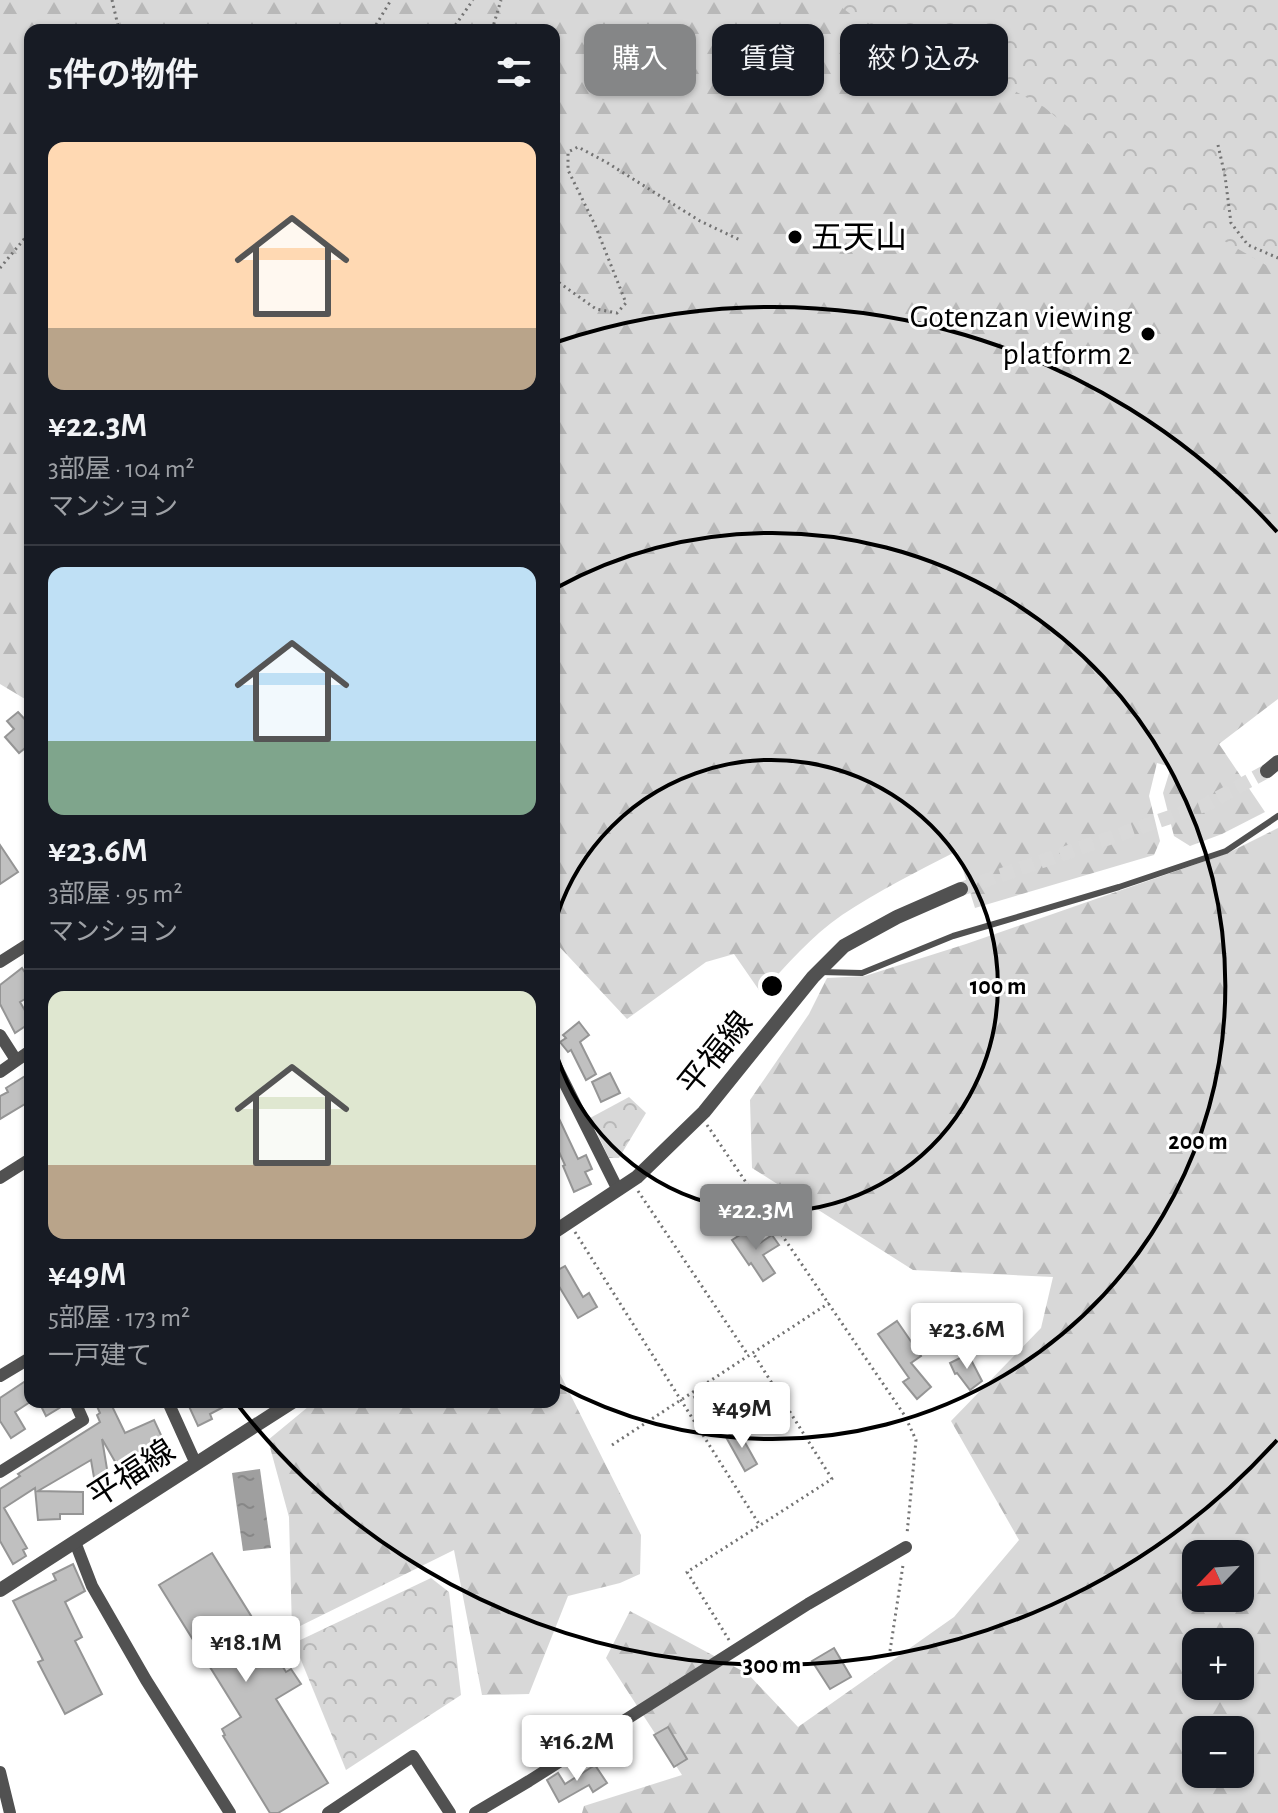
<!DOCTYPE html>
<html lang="ja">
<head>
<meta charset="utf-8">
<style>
  body { margin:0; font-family:"Alegreya Sans","Noto Sans JP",sans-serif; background:#242831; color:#f1f3f6; height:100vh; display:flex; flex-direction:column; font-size:30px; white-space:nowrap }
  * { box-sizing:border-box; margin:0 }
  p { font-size:26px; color:#9ea1a6 }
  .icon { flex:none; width:44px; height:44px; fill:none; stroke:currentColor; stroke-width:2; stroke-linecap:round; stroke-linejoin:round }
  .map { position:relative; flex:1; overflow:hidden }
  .drawer { position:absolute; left:24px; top:24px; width:536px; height:1384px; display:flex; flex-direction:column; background:#171b24; border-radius:16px; box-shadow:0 2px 6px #0004 }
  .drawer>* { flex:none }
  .banner { position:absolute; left:584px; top:24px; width:574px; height:72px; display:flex; gap:16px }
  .needle { width:52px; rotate:245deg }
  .buttons { position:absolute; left:1182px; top:1540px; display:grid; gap:16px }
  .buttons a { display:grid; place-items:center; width:72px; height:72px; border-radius:16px; background:#171b24; box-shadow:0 2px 6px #0004; font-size:40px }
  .price { position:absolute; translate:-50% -68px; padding:0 18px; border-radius:8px; background:#fff; color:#222; font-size:26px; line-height:52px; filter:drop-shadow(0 2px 4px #0008) }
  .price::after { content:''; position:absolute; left:50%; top:48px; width:24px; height:18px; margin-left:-12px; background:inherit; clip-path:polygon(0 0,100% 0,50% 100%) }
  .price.active { background:#858687; color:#fff }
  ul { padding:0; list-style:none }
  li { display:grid; align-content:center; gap:16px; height:424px; padding:0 24px }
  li+li { border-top:2px solid #363941 }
  li span { display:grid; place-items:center; height:248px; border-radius:16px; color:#555 }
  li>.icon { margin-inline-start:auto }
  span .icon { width:144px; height:144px; fill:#fffc; stroke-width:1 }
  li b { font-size:34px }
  h2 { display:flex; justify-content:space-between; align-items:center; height:96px; padding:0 24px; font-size:34px }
  .tag { padding:0 28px; border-radius:16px; background:#171b24; box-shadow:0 2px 6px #0004; font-size:28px; line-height:72px }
  .tag.active { background:#858687; color:#fff }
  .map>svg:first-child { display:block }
  .forest { fill:url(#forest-firs); fill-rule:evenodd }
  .park { fill:url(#park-crowns) }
  .water { fill:url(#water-ripples) }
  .building { fill:#c0c0c0; stroke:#959595; stroke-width:2 }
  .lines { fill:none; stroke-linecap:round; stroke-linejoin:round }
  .tertiary-tunnel { stroke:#d9d9d9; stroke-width:14; stroke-dasharray:14 7; stroke-linecap:butt }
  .path { stroke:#737373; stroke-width:3; stroke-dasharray:2 4; stroke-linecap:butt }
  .service { stroke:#515151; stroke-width:6 }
  .minor { stroke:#515151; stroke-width:12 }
  .tertiary { stroke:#515151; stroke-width:14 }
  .ring { fill:none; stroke:#000; stroke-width:4 }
  .poi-dot { fill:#000; stroke:#fff; stroke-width:3 }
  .labels { text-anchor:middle; stroke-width:6; stroke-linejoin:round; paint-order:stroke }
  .poi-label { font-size:32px; fill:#000; stroke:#fff; text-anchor:start }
  .street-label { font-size:32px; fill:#000; stroke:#fff }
  .centre { fill:#000; stroke:#fff; stroke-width:4 }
  .ring-label { font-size:24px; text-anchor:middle; font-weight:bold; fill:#000; stroke:#fff; stroke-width:6; stroke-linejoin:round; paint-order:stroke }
</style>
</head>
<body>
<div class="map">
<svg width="1278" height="1813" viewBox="0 0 1278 1813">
  <defs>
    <pattern id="forest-firs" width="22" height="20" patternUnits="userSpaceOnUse" patternTransform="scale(2)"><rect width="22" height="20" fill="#d8d8d8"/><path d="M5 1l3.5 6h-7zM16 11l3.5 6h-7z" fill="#b8b8b8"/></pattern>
    <pattern id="park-crowns" width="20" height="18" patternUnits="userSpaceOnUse" patternTransform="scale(2)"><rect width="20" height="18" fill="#d8d8d8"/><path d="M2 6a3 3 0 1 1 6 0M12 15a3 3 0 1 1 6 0" fill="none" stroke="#b8b8b8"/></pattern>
    <pattern id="water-ripples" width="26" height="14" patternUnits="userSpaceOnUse" patternTransform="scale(2)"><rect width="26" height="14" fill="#9f9f9f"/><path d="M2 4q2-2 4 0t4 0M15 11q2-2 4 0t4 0" fill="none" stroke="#878787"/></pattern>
  </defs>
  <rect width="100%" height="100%" fill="#fff"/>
  <g class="forest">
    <path d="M0,0H1278V699L1219,744L1265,812L1222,834L1190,846L1174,836L1163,793L1171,767L1157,763L1149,796L1160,841L1154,855L975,908L957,851C918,871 878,891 842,915C811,936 786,966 761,993L734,954L706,962L627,1019L554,941V30H30V702L0,684Z"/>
    <path d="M1278,828V1813H582L584,1806L682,1775L606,1658L630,1611L748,1674L798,1727L954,1617L1019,1540L951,1421L1041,1328L1053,1277L913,1270L752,1168L750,1100L809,1014L827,978L865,976L966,944L1228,853ZM1196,1554H1240V1598H1196ZM1196,1642H1240V1686H1196ZM1196,1730H1240V1774H1196Z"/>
    <path d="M554,1362L641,1535L640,1574L620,1583L568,1596L529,1694L482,1695L454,1550L292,1630L289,1517L268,1440L314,1402H554Z"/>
  </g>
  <g class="park">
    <path d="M832,0H1278V272L1162,205L1044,107L927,43L857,19Z"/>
    <path d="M629,1097L646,1113L619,1158H609L590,1118Z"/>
    <path d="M431,1578L449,1592L461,1695L346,1770L294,1643Z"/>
  </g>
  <path class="water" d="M260,1469L271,1548L243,1551L232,1473Z"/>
  <g class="building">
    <path d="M18,712L30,725V744L19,753L5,737L14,729L7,721Z"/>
    <path d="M0,845L18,872L0,884Z"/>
    <path d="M22,968L30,980V996L20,1002L30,1019V1023L15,1033L0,1004V985Z"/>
    <path d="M579,1022L589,1035L580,1042L596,1074L586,1080L571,1050L568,1052L560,1042L566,1038L563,1035Z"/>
    <path d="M30,1073V1101L0,1119V1096L8,1092L6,1088Z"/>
    <path d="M610,1073L620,1093L601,1102L592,1082Z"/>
    <path d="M554,1108L578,1159L586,1155L592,1169L585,1172L591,1184L574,1192L563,1166L565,1165L554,1141Z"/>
    <path d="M751,1228L760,1243L772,1235L779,1245L763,1255L775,1273L763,1281L751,1263L749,1265L732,1240Z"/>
    <path d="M565,1266L583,1297L589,1293L597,1307L578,1318L554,1278V1272Z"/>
    <path d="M897,1321L921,1356L911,1363L931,1387L917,1399L903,1382L909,1378L878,1334Z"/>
    <path d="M968,1354L982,1381L970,1390L957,1373L955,1374L950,1363Z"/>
    <path d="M30,1378V1402L15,1412L25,1429L11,1438L0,1421V1398Z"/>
    <path d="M713,1387L720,1401L701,1411L694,1397Z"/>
    <path d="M39,1402H66V1404L46,1416Z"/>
    <path d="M95,1402H110L125,1433L154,1420L168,1450L121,1472L102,1439L110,1487L96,1489L91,1460L38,1491L83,1492V1514H60V1519L38,1520L35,1488L4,1508L27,1548L23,1550L26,1556L13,1564L0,1541V1489L20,1476L18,1474L100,1422L97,1415L100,1413Z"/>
    <path d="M187,1402H233L210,1414L212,1419L198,1426Z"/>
    <path d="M738,1430L757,1464L745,1471L726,1437Z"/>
    <path d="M212,1553L286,1672L291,1669L301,1684L276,1699L328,1783L278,1813H270L223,1736L225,1735L222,1729L241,1717L159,1585Z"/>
    <path d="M73,1564L85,1591L65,1602L82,1637L75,1641L102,1694L65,1714L38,1662L43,1660L13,1601L56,1580L53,1574Z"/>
    <path d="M834,1648L851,1677L830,1689L812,1661Z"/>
    <path d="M668,1727L687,1759L674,1767L654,1735Z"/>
    <path d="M595,1765L607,1783L593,1792L589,1785L559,1802L547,1780L558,1773L565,1784Z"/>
  </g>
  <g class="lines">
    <path class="tertiary-tunnel" d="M961,889L1205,805L1267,771"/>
    <g class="path">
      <path d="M112,0L119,30"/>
      <path d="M373,30L391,0"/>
      <path d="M452,30L473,0"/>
      <path d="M492,30L501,0"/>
      <path d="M1218,145L1225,176L1231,223L1248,245L1278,258"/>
      <path d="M0,268L30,232"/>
      <path d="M554,279L596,309L617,313L626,303L595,225L568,170V152L578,147L606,162L700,221L740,240"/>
      <path d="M707,1125L905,1416L916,1440L907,1534"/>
      <path d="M638,1191L748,1355"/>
      <path d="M575,1232L759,1524"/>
      <path d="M612,1445L829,1303"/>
      <path d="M729,1640L687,1572L832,1479L753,1353"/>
      <path d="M890,1651L903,1565"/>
    </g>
    <path class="service" d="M820,972L862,973L953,936L1119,887L1226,851L1278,816"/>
    <g class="minor">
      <path d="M0,962L30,943"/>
      <path d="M0,1035L16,1060"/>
      <path d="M554,1062L618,1190"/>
      <path d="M0,1072L30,1051"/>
      <path d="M0,1178L30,1159"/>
      <path d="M0,1376L30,1358"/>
      <path d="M168,1402L196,1464"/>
      <path d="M0,1472L83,1420L75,1402"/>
      <path d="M75,1542L92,1586L146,1680L230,1813"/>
      <path d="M0,1772L10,1813"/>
      <path d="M328,1813L413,1756L450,1813"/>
      <path d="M475,1813L529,1781L808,1604L906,1547"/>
    </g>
    <g class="tertiary">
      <path d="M1267,771L1278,762"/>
      <path d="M554,1232L637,1177L704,1112L813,977L844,946L897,917L961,889"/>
      <path d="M0,1590L292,1402"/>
    </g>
  </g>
  <g class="ring">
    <path d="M554 926A226 226 0 1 1 554 1046"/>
    <path d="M556 588A453 453 0 1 1 556 1384"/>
    <path d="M1277 1440A679 679 0 0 1 237 1404M557 342A679 679 0 0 1 1277 532"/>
  </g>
  <g class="poi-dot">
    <circle cx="795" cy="237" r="8"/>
    <circle cx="1148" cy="334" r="8"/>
  </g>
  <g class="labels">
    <g class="poi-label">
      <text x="811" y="248">五天山</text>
      <text x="1132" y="327" text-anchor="end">Gotenzan viewing<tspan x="1132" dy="37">platform 2</tspan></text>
    </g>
    <g class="street-label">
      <text transform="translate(715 1053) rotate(-51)" y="11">平福線</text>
      <text transform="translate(131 1473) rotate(-33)" y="11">平福線</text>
    </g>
  </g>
  <circle cx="772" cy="986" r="12" class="centre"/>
  <g class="ring-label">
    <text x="998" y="994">100 m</text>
    <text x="1198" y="1149">200 m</text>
    <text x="772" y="1673">300 m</text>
  </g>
</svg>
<div class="buttons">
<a><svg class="needle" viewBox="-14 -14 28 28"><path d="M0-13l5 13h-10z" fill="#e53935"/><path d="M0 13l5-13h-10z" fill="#9ea1a6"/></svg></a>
<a>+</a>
<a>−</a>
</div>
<b class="price active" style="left:756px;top:1252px">¥22.3M</b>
<b class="price" style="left:967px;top:1371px">¥23.6M</b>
<b class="price" style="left:742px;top:1450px">¥49M</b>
<b class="price" style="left:246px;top:1684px">¥18.1M</b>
<b class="price" style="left:577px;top:1783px">¥16.2M</b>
<div class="banner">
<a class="tag active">購入</a>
<a class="tag">賃貸</a>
<a class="tag">絞り込み</a>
</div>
<section class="drawer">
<h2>5件の物件<svg class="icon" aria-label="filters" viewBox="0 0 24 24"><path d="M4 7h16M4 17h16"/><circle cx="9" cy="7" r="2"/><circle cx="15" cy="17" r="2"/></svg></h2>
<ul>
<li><span style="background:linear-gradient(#ffd9b3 75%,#b9a48a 0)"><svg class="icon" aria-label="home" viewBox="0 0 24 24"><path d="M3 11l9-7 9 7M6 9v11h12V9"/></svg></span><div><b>¥22.3M</b><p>3部屋 · 104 m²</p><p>マンション</p></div></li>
<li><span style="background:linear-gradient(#bfe0f5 70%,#7fa58c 0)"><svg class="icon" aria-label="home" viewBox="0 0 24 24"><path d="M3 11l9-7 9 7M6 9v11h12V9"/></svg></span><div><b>¥23.6M</b><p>3部屋 · 95 m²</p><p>マンション</p></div></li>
<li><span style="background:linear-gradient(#dfe7d0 70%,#b9a48a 0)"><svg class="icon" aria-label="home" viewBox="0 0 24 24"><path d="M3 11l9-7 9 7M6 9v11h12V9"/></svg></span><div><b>¥49M</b><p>5部屋 · 173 m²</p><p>一戸建て</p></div></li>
</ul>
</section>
</div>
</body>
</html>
